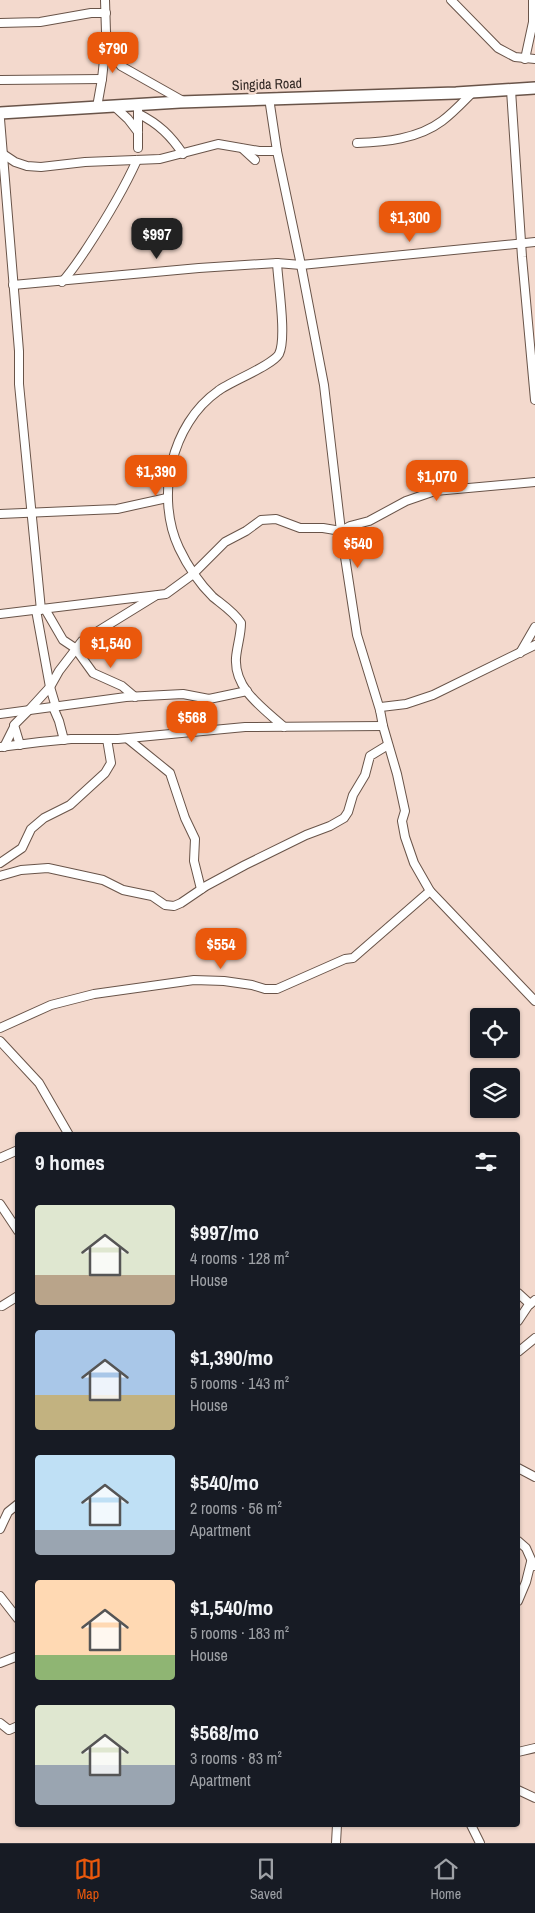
<!DOCTYPE html>
<html lang="en">
<head>
<meta charset="utf-8">
<style>
  body { margin:0; font-family:"Archivo Narrow",sans-serif; background:#242831; color:#f1f3f6; height:100vh; display:flex; flex-direction:column; font-size:19px; white-space:nowrap }
  * { box-sizing:border-box; margin:0 }
  p { font-size:16px; color:#9ea1a6 }
  .icon { flex:none; width:28px; height:28px; fill:none; stroke:currentColor; stroke-width:2; stroke-linecap:round; stroke-linejoin:round }
  .map { position:relative; flex:1; overflow:hidden }
  .side { position:absolute; left:15px; top:1132px; width:505px; height:695px; display:flex; flex-direction:column; background:#171b24; border-radius:5px; box-shadow:0 1px 4px #0004 }
  .side>* { flex:none }
  .tools { position:absolute; left:470px; top:1008px; display:grid; gap:10px }
  .tools a { display:grid; place-items:center; width:50px; height:50px; border-radius:5px; background:#171b24; box-shadow:0 1px 4px #0004; font-size:25px }
  .price { position:absolute; translate:-50% -42px; padding:0 11px; border-radius:10px; background:#ea580c; color:#fff; font-size:16px; line-height:32px; filter:drop-shadow(0 1px 2px #0008) }
  .price::after { content:''; position:absolute; left:50%; top:30px; width:15px; height:11px; margin-left:-8px; background:inherit; clip-path:polygon(0 0,100% 0,50% 100%) }
  .price.selected { background:#222; color:#fff }
  ul { padding:0; list-style:none }
  li { display:flex; align-items:center; gap:15px; height:125px; padding:0 20px }
  li span { display:grid; place-items:center; flex:none; width:140px; height:100px; border-radius:5px; color:#555 }
  li>.icon { margin-inline-start:auto }
  span .icon { width:60px; height:60px; fill:#fffc; stroke-width:1 }
  li b { font-size:21px }
  h2 { display:flex; justify-content:space-between; align-items:center; height:60px; padding:0 20px; font-size:21px }
  .dock { display:flex; justify-content:space-around; align-items:center; height:70px; border-top:1px solid #363941; background:#171b24; font-size:14px; color:#9ea1a6 }
  .dock a { display:grid; justify-items:center; gap:2px }
  .dock .selected { color:#ea580c }
  .map>svg:first-child { display:block }
  .lines { fill:none; stroke-linecap:round; stroke-linejoin:round }
  .minor-casing { stroke:#695449; stroke-width:10 }
  .highway-casing { stroke:#695449; stroke-width:14 }
  .minor { stroke:#fff; stroke-width:8 }
  .highway { stroke:#fff; stroke-width:11 }
  .labels { text-anchor:middle; stroke-width:5; stroke-linejoin:round; paint-order:stroke }
  .street-label { font-size:14px; fill:#322824; stroke:#f3d9cd }
</style>
</head>
<body>
<div class="map">
<svg width="535" height="1843" viewBox="0 0 535 1843">
  <rect width="100%" height="100%" fill="#f3d9cd"/>
  <g class="lines">
    <g class="minor-casing">
      <g id="minor">
        <path d="M105,0L106,32L110,47L121,66L183,101"/>
        <path d="M451,0L498,48L515,57L535,59"/>
        <path d="M0,23L40,22L91,13H106"/>
        <path d="M525,59L533,22V0"/>
        <path d="M0,80L102,79"/>
        <path d="M511,90L522,257L535,400"/>
        <path d="M269,98L277,151L301,265L324,385L341,531L357,635L380,710L383,726L397,774L405,811L402,821L405,837L414,863L430,891L535,1001"/>
        <path d="M114,106L128,119L138,132"/>
        <path d="M97,107L102,79L106,41"/>
        <path d="M139,114C159,124 171,136 183,154"/>
        <path d="M0,119L19,351V384L41,610"/>
        <path d="M357,143C385,142 418,139 442,121C453,113 463,102 473,92"/>
        <path d="M138,148V110"/>
        <path d="M243,149L255,160"/>
        <path d="M3,154L15,162L27,166L41,167L85,162L160,159L218,144L259,151H277"/>
        <path d="M277,263C278,283 287,338 279,354C272,366 231,381 218,391C171,424 155,497 179,548C188,567 198,582 213,597C223,605 234,612 241,623C241,635 237,646 236,658C234,689 263,708 284,727"/>
        <path d="M62,282C72,271 79,260 87,248C106,219 123,191 137,160"/>
        <path d="M13,285L199,268L277,263L301,265L535,242"/>
        <path d="M0,514L117,509L167,498"/>
        <path d="M45,609L63,640L75,648L93,673L122,686L135,697"/>
        <path d="M36,610L50,687L56,707"/>
        <path d="M0,614L166,594L192,575L225,542L246,531L261,520L276,519L300,528H323L341,531L350,526L369,521L406,501L435,491L535,482"/>
        <path d="M520,653L535,627"/>
        <path d="M53,707L59,721L64,740"/>
        <path d="M29,710L50,687L59,671L82,641L155,596"/>
        <path d="M380,710L381,707L406,704L433,695L535,645"/>
        <path d="M0,714L126,697L183,694L209,699L247,691"/>
        <path d="M128,739L170,773L185,818L195,839L194,861L201,889"/>
        <path d="M20,745L14,725L28,711"/>
        <path d="M0,747L40,742L71,739H118L245,727L383,726"/>
        <path d="M4,747L14,727"/>
        <path d="M0,863L22,848L31,829L44,818L70,805L105,773L111,763L107,739"/>
        <path d="M0,876L21,870L48,868L103,880L123,890L152,896L165,905L174,906L181,903L206,886L245,865L306,835L330,826L344,818L348,812L353,795L365,775L370,756L388,745"/>
        <path d="M0,1028L51,1005L94,994L194,980L224,981L252,985L265,989H277L345,959L353,958L430,891"/>
        <path d="M0,1041L39,1083L69,1135"/>
        <path d="M0,1158L18,1150"/>
        <path d="M0,1204L18,1231"/>
        <path d="M518,1293L530,1304"/>
        <path d="M2,1306L18,1296"/>
        <path d="M518,1321L528,1306L535,1300"/>
        <path d="M518,1352L535,1338"/>
        <path d="M518,1468L535,1477"/>
        <path d="M0,1529L8,1512L18,1504"/>
        <path d="M518,1541L526,1548L534,1566"/>
        <path d="M0,1596L18,1619"/>
        <path d="M518,1601L526,1582L531,1562"/>
        <path d="M0,1663L18,1656"/>
        <path d="M0,1723L9,1730L18,1726"/>
        <path d="M518,1752L535,1748"/>
        <path d="M518,1790L535,1798"/>
        <path d="M471,1825L480,1843"/>
        <path d="M336,1843L337,1825"/>
      </g>
    </g>
    <g class="highway-casing">
      <path id="highway" d="M0,113L180,102L456,93L535,88"/>
    </g>
    <use href="#minor" class="minor"/>
    <use href="#highway" class="highway"/>
  </g>
  <g class="labels">
    <g class="street-label">
      <text transform="translate(267 84) rotate(-2)" y="5">Singida Road</text>
    </g>
  </g>
</svg>
<div class="tools">
<a><svg class="icon" aria-label="locate" viewBox="0 0 24 24"><circle cx="12" cy="12" r="6"/><path d="M12 2v4M12 18v4M2 12h4M18 12h4"/></svg></a>
<a><svg class="icon" aria-label="layers" viewBox="0 0 24 24"><path d="M12 4l9 5-9 5-9-5zM3 14l9 5 9-5"/></svg></a>
</div>
<b class="price" style="left:113px;top:74px">$790</b>
<b class="price" style="left:410px;top:243px">$1,300</b>
<b class="price selected" style="left:157px;top:260px">$997</b>
<b class="price" style="left:156px;top:497px">$1,390</b>
<b class="price" style="left:437px;top:502px">$1,070</b>
<b class="price" style="left:358px;top:569px">$540</b>
<b class="price" style="left:111px;top:669px">$1,540</b>
<b class="price" style="left:192px;top:743px">$568</b>
<b class="price" style="left:221px;top:970px">$554</b>
<section class="side">
<h2>9 homes<svg class="icon" aria-label="filters" viewBox="0 0 24 24"><path d="M4 7h16M4 17h16"/><circle cx="9" cy="7" r="2"/><circle cx="15" cy="17" r="2"/></svg></h2>
<ul>
<li><span style="background:linear-gradient(#dfe7d0 70%,#b9a48a 0)"><svg class="icon" aria-label="home" viewBox="0 0 24 24"><path d="M3 11l9-7 9 7M6 9v11h12V9"/></svg></span><div><b>$997/mo</b><p>4 rooms · 128 m²</p><p>House</p></div></li>
<li><span style="background:linear-gradient(#a9c7e8 65%,#c2b280 0)"><svg class="icon" aria-label="home" viewBox="0 0 24 24"><path d="M3 11l9-7 9 7M6 9v11h12V9"/></svg></span><div><b>$1,390/mo</b><p>5 rooms · 143 m²</p><p>House</p></div></li>
<li><span style="background:linear-gradient(#bfe0f5 75%,#9aa5b1 0)"><svg class="icon" aria-label="home" viewBox="0 0 24 24"><path d="M3 11l9-7 9 7M6 9v11h12V9"/></svg></span><div><b>$540/mo</b><p>2 rooms · 56 m²</p><p>Apartment</p></div></li>
<li><span style="background:linear-gradient(#ffd9b3 75%,#8fb573 0)"><svg class="icon" aria-label="home" viewBox="0 0 24 24"><path d="M3 11l9-7 9 7M6 9v11h12V9"/></svg></span><div><b>$1,540/mo</b><p>5 rooms · 183 m²</p><p>House</p></div></li>
<li><span style="background:linear-gradient(#dfe7d0 60%,#9aa5b1 0)"><svg class="icon" aria-label="home" viewBox="0 0 24 24"><path d="M3 11l9-7 9 7M6 9v11h12V9"/></svg></span><div><b>$568/mo</b><p>3 rooms · 83 m²</p><p>Apartment</p></div></li>
</ul>
</section>
</div>
<nav class="dock">
<a class="selected"><svg class="icon" aria-label="map" viewBox="0 0 24 24"><path d="M3 6l6-2 6 2 6-2v14l-6 2-6-2-6 2zM9 4v14M15 6v14"/></svg>Map</a>
<a><svg class="icon" aria-label="saved" viewBox="0 0 24 24"><path d="M7 4h10v16l-5-4-5 4z"/></svg>Saved</a>
<a><svg class="icon" aria-label="home" viewBox="0 0 24 24"><path d="M3 11l9-7 9 7M6 9v11h12V9"/></svg>Home</a>
</nav>
</body>
</html>
